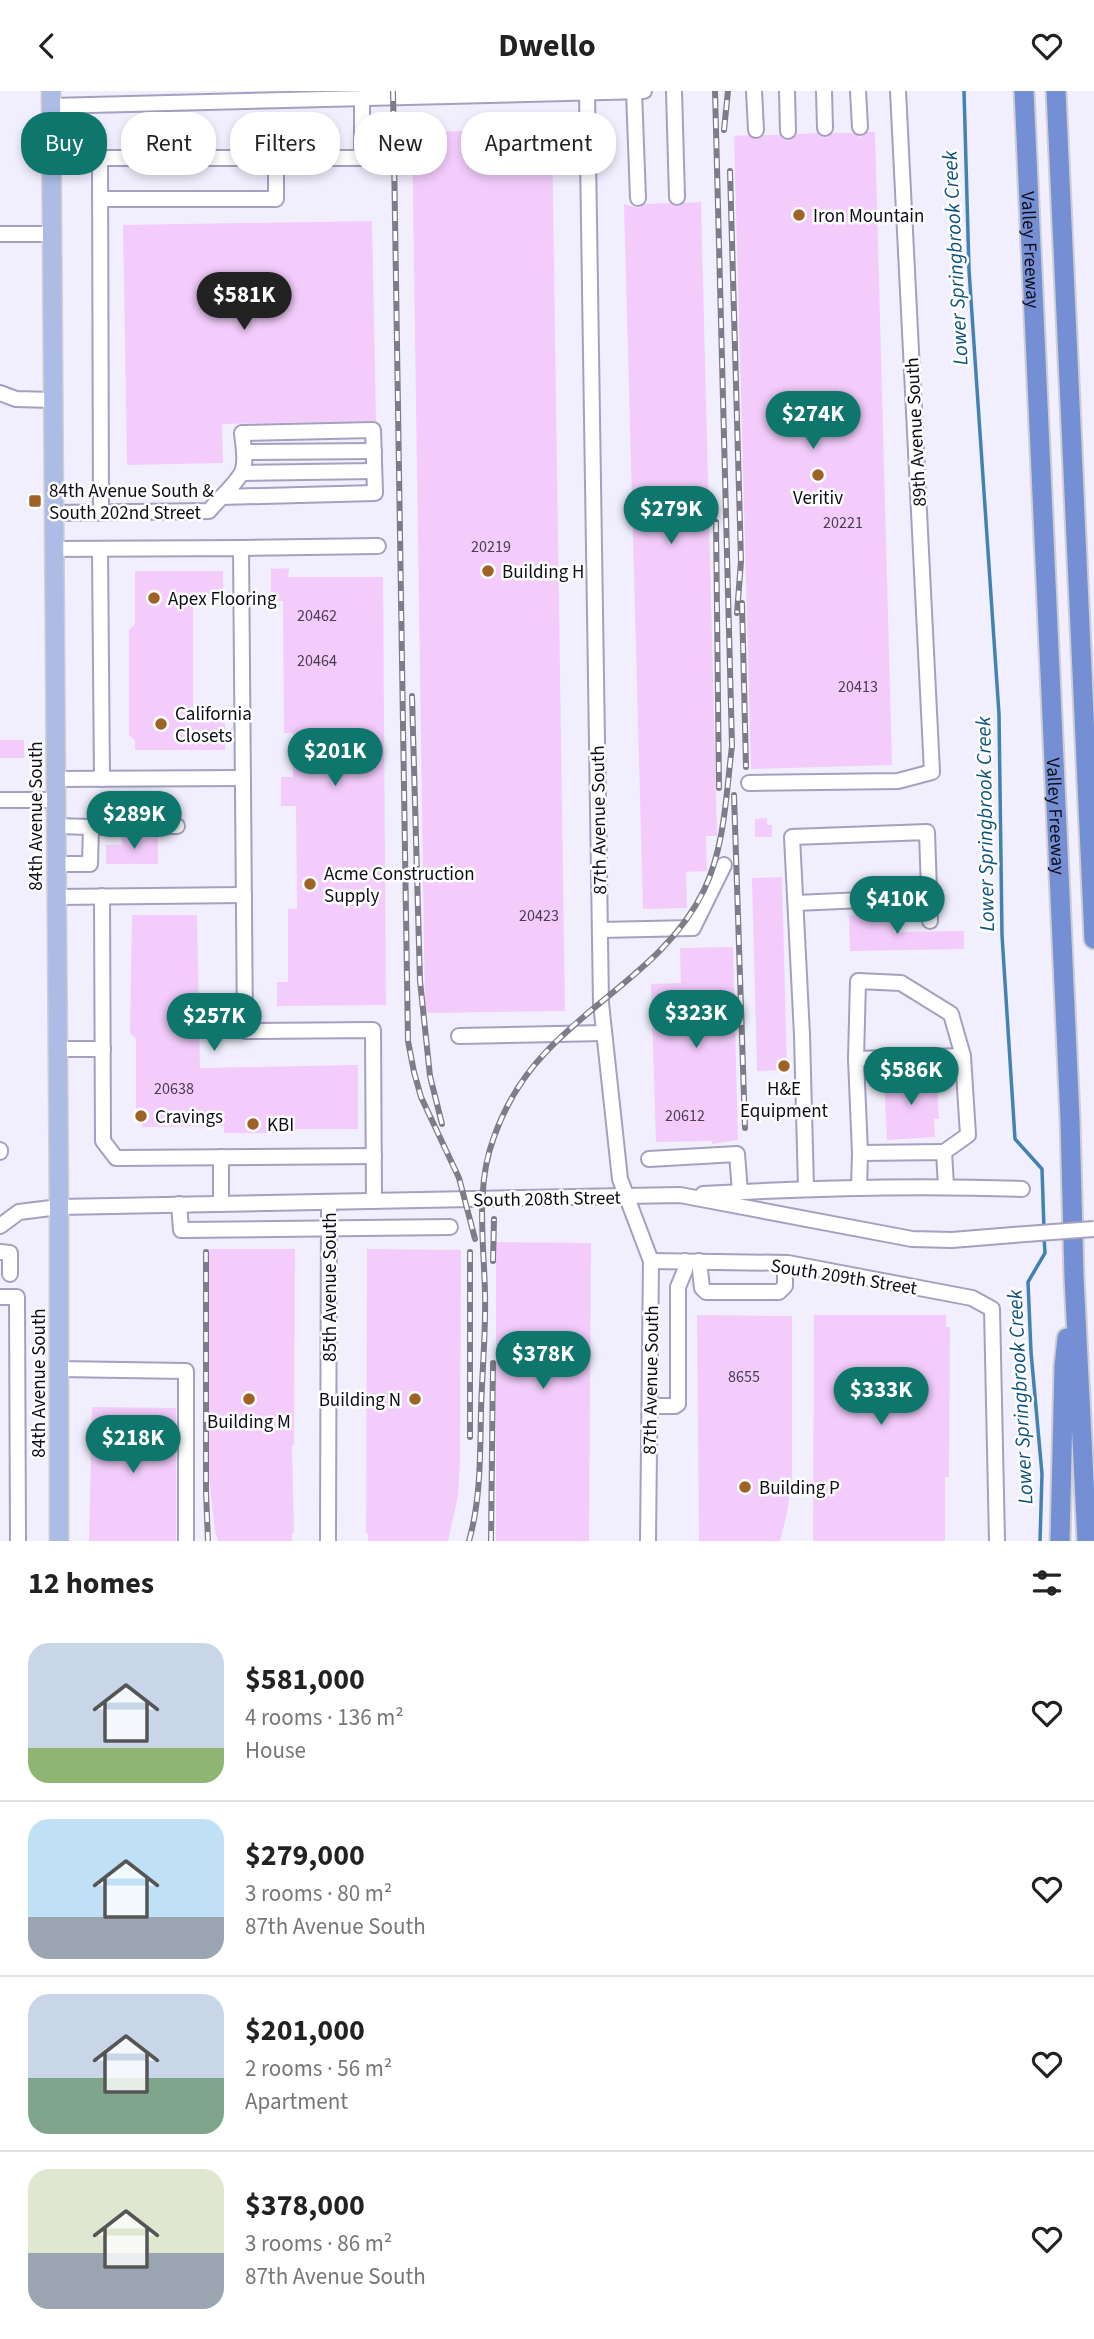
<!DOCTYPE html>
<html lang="en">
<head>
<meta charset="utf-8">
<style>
  body { margin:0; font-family:"Source Sans 3",sans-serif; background:#f2f2f2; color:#222; height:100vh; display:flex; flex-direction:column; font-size:26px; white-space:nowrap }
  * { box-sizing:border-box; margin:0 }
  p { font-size:23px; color:#767676 }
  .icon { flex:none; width:38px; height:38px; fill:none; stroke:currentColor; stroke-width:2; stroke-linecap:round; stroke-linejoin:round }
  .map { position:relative; height:1450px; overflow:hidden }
  .drawer { display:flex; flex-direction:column; background:#fff; flex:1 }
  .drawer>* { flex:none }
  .banner { position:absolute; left:21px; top:21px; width:700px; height:63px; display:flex; gap:14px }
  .price { position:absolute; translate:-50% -60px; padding:0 16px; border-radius:24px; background:#0f766e; color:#fff; font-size:23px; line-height:46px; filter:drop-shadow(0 2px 4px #0008) }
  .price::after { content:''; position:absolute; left:50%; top:42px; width:21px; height:16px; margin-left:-10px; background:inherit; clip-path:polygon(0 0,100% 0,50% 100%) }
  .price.selected { background:#222; color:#fff }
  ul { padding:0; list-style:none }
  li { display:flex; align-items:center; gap:21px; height:175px; padding:0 28px }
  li+li { border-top:2px solid #e0e0e0 }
  li span { display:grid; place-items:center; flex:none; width:196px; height:140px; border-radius:21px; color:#555 }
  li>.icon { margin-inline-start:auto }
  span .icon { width:84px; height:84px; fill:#fffc; stroke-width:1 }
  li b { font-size:30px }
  h2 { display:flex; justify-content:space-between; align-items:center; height:84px; padding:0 28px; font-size:30px }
  .chip { padding:0 24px; border-radius:28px; background:#fff; box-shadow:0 4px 10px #0003; font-size:24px; line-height:63px }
  .chip.selected { background:#0f766e; color:#fff }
  header { display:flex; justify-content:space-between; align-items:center; height:91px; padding:0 28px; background:#fff; font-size:32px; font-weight:700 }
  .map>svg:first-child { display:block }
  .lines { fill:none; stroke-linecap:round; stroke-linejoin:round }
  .stream { stroke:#4282b2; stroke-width:3.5 }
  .building { fill:#f3ccfc }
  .minor-casing { stroke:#a59fc0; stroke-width:18 }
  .major-casing { stroke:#cfced1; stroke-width:21 }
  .highway-casing { stroke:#cfced1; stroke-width:23 }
  .minor { stroke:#fff; stroke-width:14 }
  .major { stroke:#acbce5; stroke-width:18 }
  .highway { stroke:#758fd4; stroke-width:19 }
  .rail-casing { stroke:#7e7c88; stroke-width:6 }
  .rail { stroke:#fefefe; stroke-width:3.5; stroke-dasharray:10; stroke-linecap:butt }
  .minor-bridge-casing { stroke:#a59fc0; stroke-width:18; stroke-linecap:butt }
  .minor-bridge { stroke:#fff; stroke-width:14 }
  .poi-dot { fill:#9e6224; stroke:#fefefe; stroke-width:2.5 }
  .labels { text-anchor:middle; stroke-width:5; stroke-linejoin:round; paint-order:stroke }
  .number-label { font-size:16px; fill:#473c50 }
  .poi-label { font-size:19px; fill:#0e0c17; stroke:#fefefe; text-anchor:start }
  .street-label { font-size:19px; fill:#0e0c17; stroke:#fefefe }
  .water-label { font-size:21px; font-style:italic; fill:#0b527c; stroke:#fefefe }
</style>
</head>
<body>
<header><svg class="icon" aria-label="back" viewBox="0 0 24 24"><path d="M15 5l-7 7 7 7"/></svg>Dwello<svg class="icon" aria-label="heart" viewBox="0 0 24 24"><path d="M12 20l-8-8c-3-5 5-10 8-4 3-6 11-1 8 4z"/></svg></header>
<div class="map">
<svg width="1094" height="1450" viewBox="0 0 1094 1450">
  <rect width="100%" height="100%" fill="#f1effd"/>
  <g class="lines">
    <g class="stream">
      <path d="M964,0L969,179L999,623L1002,844L1015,1048L1042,1078L1044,1138"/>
      <path d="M1040,1450L1042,1383L1031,1261L1028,1191L1045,1162L1044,1146"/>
    </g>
  </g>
  <g class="building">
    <path d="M552,39L565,920L425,922L412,41Z"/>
    <path d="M868,41H875L892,674L751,678L734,45L748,44L756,49L764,44H779L783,48L789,50L797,43L817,42L826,47L833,42H852L860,46Z"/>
    <path d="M701,111L717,745H706L707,780L686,781L687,817L643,818L624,113L638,117L645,113L670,112L678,116L684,112Z"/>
    <path d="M372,130L376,330L222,333L223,372L127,374L123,134Z"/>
    <path d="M289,477L288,486H383L386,914L277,915V891H288V818H297L296,715H281V686H293V642H284L283,510H271V478Z"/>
    <path d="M135,480H223V506H193V621L225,620V659H135V650L129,644V539L135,533Z"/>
    <rect x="0" y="649" width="24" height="18"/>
    <path d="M767,727V734H772V746H755V728Z"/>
    <path d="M121,745H158V773H106V754H122Z"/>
    <path d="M782,786L787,979L757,980L752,787Z"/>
    <path d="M893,823L894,841L964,840V858L850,860L849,824Z"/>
    <path d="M132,824H197L200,977L358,974V1038H283V1042H224V1035L142,1036V1027L136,1021V948L130,942Z"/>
    <path d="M733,856L738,1049L712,1053V1050L656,1051L651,893L681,892L680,857Z"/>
    <path d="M932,984V999H937L939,1028H934L935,1046L887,1049L884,987Z"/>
    <path d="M496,1151L591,1152L589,1450H496Z"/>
    <path d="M207,1158H295L294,1336V1354H292L294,1442H292V1450H218L215,1440L207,1369Z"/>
    <path d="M367,1158L461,1159L460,1370L458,1405L448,1450H368V1442H366Z"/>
    <path d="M697,1224L792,1225V1387L787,1422L780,1450H699Z"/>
    <path d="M814,1224H946V1236H950L949,1386H945V1450H813Z"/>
    <path d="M92,1316L176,1317V1450H89Z"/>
  </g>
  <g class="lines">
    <g class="minor-casing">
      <g id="minor">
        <path d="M634,0L638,107"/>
        <path d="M674,0L677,106"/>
        <path d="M754,0L756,39"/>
        <path d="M787,0L788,40"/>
        <path d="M824,0L825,37"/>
        <path d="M858,0L860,36"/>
        <path d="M587,1L601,912L620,1088L651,1170L648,1450"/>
        <path d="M51,15L644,0"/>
        <path d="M100,108H276V67"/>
        <path d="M0,143H52"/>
        <path d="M0,302L16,308L53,309"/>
        <path d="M244,361L374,360"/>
        <path d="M242,382L374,380"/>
        <path d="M54,422L209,420C217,410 237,392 242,381C247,370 243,354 242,342L373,339L375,402L221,406"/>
        <path d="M101,422L100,67H362V7"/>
        <path d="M241,457L378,455"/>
        <path d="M54,458L241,457L245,940L373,939L374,1110"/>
        <path d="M100,458L102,688"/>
        <path d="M56,688L243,687"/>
        <path d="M749,692L898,690L932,681L898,0"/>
        <path d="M0,709H56"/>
        <path d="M56,735L91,736L90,773H56"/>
        <path d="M91,736L177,735"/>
        <path d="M102,805L103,1050L116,1067L374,1065"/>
        <path d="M57,806L244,804"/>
        <path d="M796,812L929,806"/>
        <path d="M600,839L693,837L724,774"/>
        <path d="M459,945L604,942"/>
        <path d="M58,958H103"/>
        <path d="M856,968L858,890L901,892L951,923L963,965"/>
        <path d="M0,1059V1061"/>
        <path d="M860,1062L856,968L963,965L968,1044L944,1061"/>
        <path d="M221,1066V1113"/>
        <path d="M649,1068L737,1063L740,1101"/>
        <path d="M806,1097L802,944L792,746L927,741L930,830"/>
        <path d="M859,1097L860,1062L944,1061L946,1095"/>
        <path d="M703,1103C809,1097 915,1094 1022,1098"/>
        <path d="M179,1113L181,1139L450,1136"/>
        <path d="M0,1135L19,1121L59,1116L680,1104L912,1148L952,1149L1013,1144"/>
        <path d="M0,1161L10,1162V1183"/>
        <path d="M651,1170L788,1172L972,1207L992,1218L997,1450"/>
        <path d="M699,1170L702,1197L706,1201H779L785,1195V1172"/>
        <path d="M0,1206H17L18,1450"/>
        <path d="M59,1278L186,1280V1450"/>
        <path d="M650,1315H675L678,1313V1196L685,1179V1170"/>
        <path d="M328,1450L329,1111"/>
      </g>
    </g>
    <g class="major-casing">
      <path id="major" d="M51,0L59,1116V1450"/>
    </g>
    <g class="highway-casing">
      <g id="highway">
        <path id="s1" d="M1024,0L1070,1028L1074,1186L1087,1450"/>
        <path d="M1056,0L1094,848"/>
        <path d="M1060,1450L1064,1275L1067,1247"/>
      </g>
    </g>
    <use href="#minor" class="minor"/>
    <use href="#major" class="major"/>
    <use href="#highway" class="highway"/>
    <g class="rail-casing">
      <g id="rail">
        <path d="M393,0L408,950L414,981L421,1006L459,1087L475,1148"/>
        <path d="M724,39L728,0"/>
        <path d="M730,80L741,470L737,522"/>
        <path d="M716,431L719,697"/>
        <path d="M742,512L746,676"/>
        <path d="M412,605L420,890L430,985L442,1033"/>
        <path d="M734,704L745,1037"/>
        <path d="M206,1161V1401L208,1450"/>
        <path d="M470,1161V1346"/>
        <path d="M493,1170L494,1128"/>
        <path d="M469,1450C481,1407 480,1364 481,1319C482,1281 486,1241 485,1203C484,1151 475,1096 494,1046C505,1015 523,985 546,961C598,905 669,871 704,799C725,755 726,703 732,655L715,0"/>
        <path d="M491,1450L493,1272"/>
      </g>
    </g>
    <use href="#rail" class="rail"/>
    <g class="minor-bridge-casing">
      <path id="minor-bridge" d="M1013,1144L1094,1138"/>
    </g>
    <use href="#minor-bridge" class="minor-bridge"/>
  </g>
  <g class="poi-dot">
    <circle cx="799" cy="124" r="7"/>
    <circle cx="818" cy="384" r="7"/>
    <rect x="28" y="403" width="14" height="14" rx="3.5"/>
    <circle cx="488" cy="480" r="7"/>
    <circle cx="154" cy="507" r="7"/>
    <circle cx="161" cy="633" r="7"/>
    <circle cx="310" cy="793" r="7"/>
    <circle cx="784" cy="975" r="7"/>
    <circle cx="141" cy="1025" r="7"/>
    <circle cx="253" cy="1033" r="7"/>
    <circle cx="249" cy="1308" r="7"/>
    <circle cx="415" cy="1308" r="7"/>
    <circle cx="745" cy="1396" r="7"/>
  </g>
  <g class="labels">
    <g class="number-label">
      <text x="843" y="437">20221</text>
      <text x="491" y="461">20219</text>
      <text x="317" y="530">20462</text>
      <text x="317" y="575">20464</text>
      <text x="858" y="601">20413</text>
      <text x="539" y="830">20423</text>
      <text x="174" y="1003">20638</text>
      <text x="685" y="1030">20612</text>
      <text x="744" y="1291">8655</text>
    </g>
    <g class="poi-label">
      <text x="813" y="131">Iron Mountain</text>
      <text x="49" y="406">84th Avenue South &amp;<tspan x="49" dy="22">South 202nd Street</tspan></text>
      <text x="818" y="413" text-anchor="middle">Veritiv</text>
      <text x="502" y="487">Building H</text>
      <text x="168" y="514">Apex Flooring</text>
      <text x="175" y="629">California<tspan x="175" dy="22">Closets</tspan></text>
      <text x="324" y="789">Acme Construction<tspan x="324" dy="22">Supply</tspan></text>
      <text x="784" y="1004" text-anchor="middle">H&amp;E<tspan x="784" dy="22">Equipment</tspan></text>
      <text x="155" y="1032">Cravings</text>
      <text x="267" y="1040">KBI</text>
      <text x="401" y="1315" text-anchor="end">Building N</text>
      <text x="249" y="1337" text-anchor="middle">Building M</text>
      <text x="759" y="1403">Building P</text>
    </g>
    <g class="street-label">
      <text dy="7" stroke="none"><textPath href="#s1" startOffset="159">Valley Freeway</textPath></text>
      <text transform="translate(915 341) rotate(-93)" y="7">89th Avenue South</text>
      <text transform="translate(35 725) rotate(-90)" y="7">84th Avenue South</text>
      <text dy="7" stroke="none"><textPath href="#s1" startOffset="726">Valley Freeway</textPath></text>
      <text transform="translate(598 729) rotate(-91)" y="7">87th Avenue South</text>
      <text transform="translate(547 1107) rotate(-1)" y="7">South 208th Street</text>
      <text transform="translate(844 1185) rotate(9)" y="7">South 209th Street</text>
      <text transform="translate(329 1196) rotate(-90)" y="7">85th Avenue South</text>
      <text transform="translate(650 1289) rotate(-89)" y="7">87th Avenue South</text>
      <text transform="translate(38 1292) rotate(-90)" y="7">84th Avenue South</text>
    </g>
    <g class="water-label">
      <text transform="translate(955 167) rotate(-93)" y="7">Lower Springbrook Creek</text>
      <text transform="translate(985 733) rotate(-91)" y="7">Lower Springbrook Creek</text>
      <text transform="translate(1020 1306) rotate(-93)" y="7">Lower Springbrook Creek</text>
    </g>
  </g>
</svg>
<b class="price selected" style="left:244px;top:241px">$581K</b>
<b class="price" style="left:813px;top:360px">$274K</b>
<b class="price" style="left:671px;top:455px">$279K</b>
<b class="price" style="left:335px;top:697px">$201K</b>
<b class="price" style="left:134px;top:760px">$289K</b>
<b class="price" style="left:897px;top:845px">$410K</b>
<b class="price" style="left:696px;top:959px">$323K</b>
<b class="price" style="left:214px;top:962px">$257K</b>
<b class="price" style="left:911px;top:1016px">$586K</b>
<b class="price" style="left:543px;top:1300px">$378K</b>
<b class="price" style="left:881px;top:1336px">$333K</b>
<b class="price" style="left:133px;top:1384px">$218K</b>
<div class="banner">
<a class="chip selected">Buy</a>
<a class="chip">Rent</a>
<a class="chip">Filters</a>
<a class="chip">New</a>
<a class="chip">Apartment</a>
</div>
</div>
<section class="drawer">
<h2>12 homes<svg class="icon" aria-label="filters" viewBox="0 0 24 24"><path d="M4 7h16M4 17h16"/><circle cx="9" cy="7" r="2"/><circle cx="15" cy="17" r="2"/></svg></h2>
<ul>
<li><span style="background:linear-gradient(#c9d6e8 75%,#8fb573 0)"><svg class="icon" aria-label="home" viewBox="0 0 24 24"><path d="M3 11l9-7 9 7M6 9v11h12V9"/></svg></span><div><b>$581,000</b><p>4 rooms · 136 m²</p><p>House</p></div><svg class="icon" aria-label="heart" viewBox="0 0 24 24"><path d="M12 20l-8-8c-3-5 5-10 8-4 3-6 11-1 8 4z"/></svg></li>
<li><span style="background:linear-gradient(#bfe0f5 70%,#9aa5b1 0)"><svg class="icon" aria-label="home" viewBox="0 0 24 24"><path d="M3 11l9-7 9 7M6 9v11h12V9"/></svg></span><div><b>$279,000</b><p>3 rooms · 80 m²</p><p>87th Avenue South</p></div><svg class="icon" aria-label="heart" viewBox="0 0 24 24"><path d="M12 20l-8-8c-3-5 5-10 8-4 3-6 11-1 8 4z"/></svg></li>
<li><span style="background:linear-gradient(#c9d6e8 60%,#7fa58c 0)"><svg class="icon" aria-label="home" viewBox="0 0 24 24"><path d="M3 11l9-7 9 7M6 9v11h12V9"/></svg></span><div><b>$201,000</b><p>2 rooms · 56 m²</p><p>Apartment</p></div><svg class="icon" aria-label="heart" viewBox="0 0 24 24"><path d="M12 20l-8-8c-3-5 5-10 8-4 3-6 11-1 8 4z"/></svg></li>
<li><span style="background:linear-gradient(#dfe7d0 60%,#9aa5b1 0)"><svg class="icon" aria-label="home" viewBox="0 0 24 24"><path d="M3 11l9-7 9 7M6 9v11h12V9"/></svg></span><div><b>$378,000</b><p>3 rooms · 86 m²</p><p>87th Avenue South</p></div><svg class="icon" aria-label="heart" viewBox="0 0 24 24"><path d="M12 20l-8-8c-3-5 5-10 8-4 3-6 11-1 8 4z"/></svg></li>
</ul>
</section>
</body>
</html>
